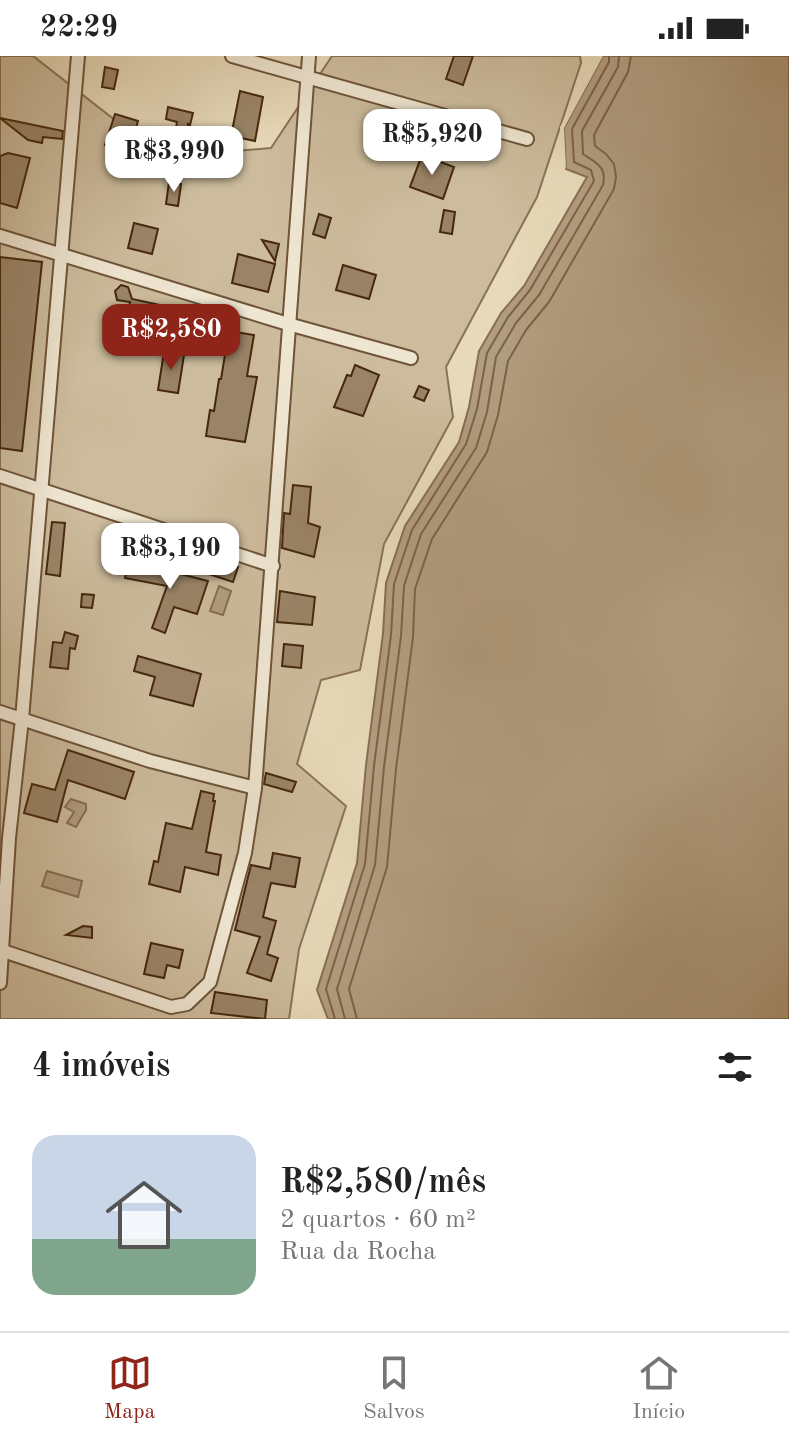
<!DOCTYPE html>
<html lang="pt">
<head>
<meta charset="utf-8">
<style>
  body { margin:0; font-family:"Old Standard TT",serif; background:#f2f2f2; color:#222; height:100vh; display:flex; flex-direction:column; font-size:30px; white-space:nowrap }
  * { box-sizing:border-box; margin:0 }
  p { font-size:26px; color:#767676 }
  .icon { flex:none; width:44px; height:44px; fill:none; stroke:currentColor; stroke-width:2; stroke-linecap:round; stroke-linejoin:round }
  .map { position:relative; height:963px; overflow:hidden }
  .sheet { display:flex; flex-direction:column; background:#fff; flex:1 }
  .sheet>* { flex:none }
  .price { position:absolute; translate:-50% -68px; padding:0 18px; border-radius:16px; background:#fff; color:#222; font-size:26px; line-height:52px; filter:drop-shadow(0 2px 4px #0008) }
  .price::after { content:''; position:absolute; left:50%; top:48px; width:24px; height:18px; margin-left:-12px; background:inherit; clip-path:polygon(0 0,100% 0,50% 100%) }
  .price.active { background:#8f2418; color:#fff }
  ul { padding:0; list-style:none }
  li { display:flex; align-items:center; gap:24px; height:200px; padding:0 32px }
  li+li { border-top:2px solid #e0e0e0 }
  li span { display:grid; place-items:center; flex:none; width:224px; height:160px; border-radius:24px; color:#555 }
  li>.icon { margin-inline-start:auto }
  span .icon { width:96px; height:96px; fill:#fffc; stroke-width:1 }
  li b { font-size:34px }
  h2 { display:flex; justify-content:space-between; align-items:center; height:96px; padding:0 32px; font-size:34px }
  .status { display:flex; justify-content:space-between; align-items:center; height:56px; padding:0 40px; background:#fff; direction:ltr }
  .status svg { height:22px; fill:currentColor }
  .tabs { display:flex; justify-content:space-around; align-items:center; height:112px; border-top:2px solid #e0e0e0; background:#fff; font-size:22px; color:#767676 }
  .tabs a { display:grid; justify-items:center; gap:4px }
  .tabs .active { color:#8f2418 }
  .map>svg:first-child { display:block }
  .green { fill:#ccbb9c; stroke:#8a7255; stroke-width:2 }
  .water { fill:#b19d7f; stroke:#876e52; stroke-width:2 }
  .pier { fill:#e7d9b9 }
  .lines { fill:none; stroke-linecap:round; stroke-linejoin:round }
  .shore { stroke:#7c6246; stroke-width:2 }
  .building { fill:#9a8467; stroke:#47280e; stroke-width:2 }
  .minor-casing { stroke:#6f5439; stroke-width:16 }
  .minor { stroke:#efe6d2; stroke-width:12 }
</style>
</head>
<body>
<div class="status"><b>22:29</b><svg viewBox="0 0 49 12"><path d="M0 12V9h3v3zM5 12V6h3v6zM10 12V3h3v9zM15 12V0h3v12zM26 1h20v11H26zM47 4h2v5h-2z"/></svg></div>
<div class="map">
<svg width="789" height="963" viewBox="0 0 789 963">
  <rect width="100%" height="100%" fill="#e7d9b9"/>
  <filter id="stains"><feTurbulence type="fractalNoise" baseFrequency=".0025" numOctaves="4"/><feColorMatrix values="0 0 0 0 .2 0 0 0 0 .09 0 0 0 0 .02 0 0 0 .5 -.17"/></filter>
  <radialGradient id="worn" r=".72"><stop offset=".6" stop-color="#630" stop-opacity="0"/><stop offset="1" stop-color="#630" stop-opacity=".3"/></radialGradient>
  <path class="green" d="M0,0H33L152,93L201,98L271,92L332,0H580L581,7L537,141L446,311L453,361L384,488L360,614L321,624L297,708L346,750L299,893L289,963H0Z"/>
  <g class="water">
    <path d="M603,0H789V963H328L317,934L357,807L366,709L383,578L386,527L405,470L459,386L469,351L479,295L501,257L524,230L587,121L566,113L564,72Z"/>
    <path d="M219,530L231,535L223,559L210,555Z"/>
    <path d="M71,743L86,748V754L76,771L67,767L74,756L65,751Z"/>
    <path d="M47,815L82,825L78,841L42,830Z"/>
  </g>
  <path class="pier" d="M598,0H603L564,72L566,113L562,106L560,71Z"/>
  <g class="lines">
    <g class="shore">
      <path d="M335,963L326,933L365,808L374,710L391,579L394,528L412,474L466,388L477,353L487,297L508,261L530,234L594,125L591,114L574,106L572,73L609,6V0"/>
      <path d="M345,963L337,933L375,809L384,711L401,580L404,530L421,478L476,392L487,356L496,301L516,267L539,239L603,129C607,110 596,107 583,98L582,75L618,11L619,0"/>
      <path d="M357,963L349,933L387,811L396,713L413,581L415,533L432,483L487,396L498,359L508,305L526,274L549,246L614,133L616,121L614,108L606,98L595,90L594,79L628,16L631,0"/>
    </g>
  </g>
  <g class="building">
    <path d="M454,0H473L463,29L446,23Z"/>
    <path d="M105,11L118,14L114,33L102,31Z"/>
    <path d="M240,35L263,41L255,85L231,80Z"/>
    <path d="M168,51L193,57L190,69L188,68L179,122L168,120L177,66L166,63Z"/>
    <path d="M115,58L138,65L134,79L152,84L147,101L105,89Z"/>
    <path d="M0,62L63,75L62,83L43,81L42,87L28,84Z"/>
    <path d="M394,74L405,78L402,90L390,87Z"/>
    <path d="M8,97L30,102L17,152L0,147V100Z"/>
    <path d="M422,99L454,111L443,143L410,131Z"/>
    <path d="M169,126L181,128L178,150L166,148Z"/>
    <path d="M444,154L455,156L452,178L440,176Z"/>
    <path d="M319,158L331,162L325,182L313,178Z"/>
    <path d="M134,167L158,173L152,198L128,192Z"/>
    <path d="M262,184L279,188L275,205Z"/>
    <path d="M238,198L275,208L268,236L232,227Z"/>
    <path d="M0,201L42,206L22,395L0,392Z"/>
    <path d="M343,209L376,219L369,243L336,234Z"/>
    <path d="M121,229L128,231L132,243L160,249L154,278L125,271L130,246L117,244L115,235Z"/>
    <path d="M229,275L254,279L247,320L257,321L245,386L206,380L210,354L214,355L219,323H221Z"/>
    <path d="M164,296L184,299L178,337L158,334Z"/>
    <path d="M355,309L379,319L363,360L334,351L347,319L351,320Z"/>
    <path d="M419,330L429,334L424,345L414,341Z"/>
    <path d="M293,429L311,431L308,467L320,471L314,501L282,492L284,457L290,458Z"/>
    <path d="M52,466L65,467L60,520L46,518Z"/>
    <path d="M210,502L238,511L233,526L206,517Z"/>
    <path d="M129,505L208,525L197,558L174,551L165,577L152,572L167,530L125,522Z"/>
    <path d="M280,535L315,541L312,569L277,566Z"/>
    <path d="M82,538L94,539L92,552L81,551Z"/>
    <path d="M65,576L78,580L75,593L70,592L68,613L50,611L53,586L62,587Z"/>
    <path d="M284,588L303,590L301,612L282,610Z"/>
    <path d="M138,600L201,618L193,650L150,639L155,621L134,615Z"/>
    <path d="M68,694L134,716L125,743L68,724L57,766L24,757L32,728L55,734Z"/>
    <path d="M266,717L296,726L292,736L264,728Z"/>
    <path d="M201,735L214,738L213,745H215L206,796L221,799L218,819L185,811L180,836L149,828L154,805L158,806L166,767L192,773Z"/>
    <path d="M273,797L300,802L295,831L271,827L263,861L276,865L267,898L278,902L271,925L247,917L260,881L235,874L251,809L270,813Z"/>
    <path d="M83,870L92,871V882L66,879Z"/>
    <path d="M151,887L183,894L179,912L167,909L164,922L144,918Z"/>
    <path d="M215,936L267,944L265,963L211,957Z"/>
  </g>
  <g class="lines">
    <g class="minor-casing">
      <g id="minor">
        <path d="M232,0L527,83"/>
        <path d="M0,180L288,268L411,302"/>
        <path d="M0,420L273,510"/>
        <path d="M0,656L150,705L255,732"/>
        <path d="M0,894L171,951L187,948L210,926L245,797L255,732L309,0"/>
        <path d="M0,927L9,782L22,663L78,0"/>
      </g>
    </g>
    <use href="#minor" class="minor"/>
  </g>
  <rect width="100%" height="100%" filter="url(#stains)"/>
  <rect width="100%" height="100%" fill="url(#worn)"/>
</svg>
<b class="price" style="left:432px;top:121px">R$5,920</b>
<b class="price" style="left:174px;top:138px">R$3,990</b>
<b class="price active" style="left:171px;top:316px">R$2,580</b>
<b class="price" style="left:170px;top:535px">R$3,190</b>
</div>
<section class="sheet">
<h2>4 imóveis<svg class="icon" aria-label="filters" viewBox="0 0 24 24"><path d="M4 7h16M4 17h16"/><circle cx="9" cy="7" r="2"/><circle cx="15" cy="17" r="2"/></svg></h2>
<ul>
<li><span style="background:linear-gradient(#c9d6e8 65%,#7fa58c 0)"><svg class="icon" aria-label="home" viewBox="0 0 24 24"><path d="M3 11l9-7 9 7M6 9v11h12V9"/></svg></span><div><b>R$2,580/mês</b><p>2 quartos · 60 m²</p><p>Rua da Rocha</p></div></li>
</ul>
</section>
<nav class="tabs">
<a class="active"><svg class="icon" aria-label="map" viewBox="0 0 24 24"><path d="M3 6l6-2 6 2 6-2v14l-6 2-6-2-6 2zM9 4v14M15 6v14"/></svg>Mapa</a>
<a><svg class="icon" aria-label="saved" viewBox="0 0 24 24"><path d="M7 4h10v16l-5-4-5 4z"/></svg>Salvos</a>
<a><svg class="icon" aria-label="home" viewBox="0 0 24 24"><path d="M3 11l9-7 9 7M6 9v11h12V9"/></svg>Início</a>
</nav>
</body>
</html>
